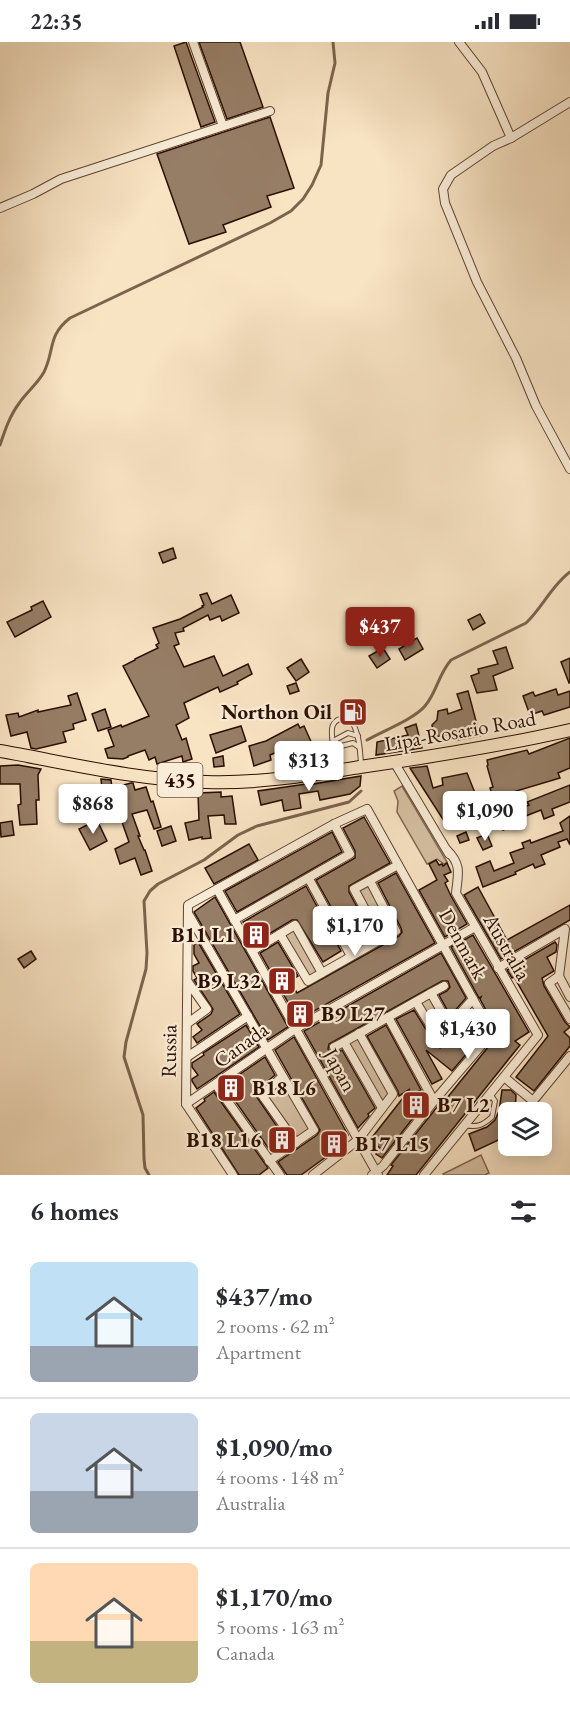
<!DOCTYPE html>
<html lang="en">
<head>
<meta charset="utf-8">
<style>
  body { margin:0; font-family:"EB Garamond",serif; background:#f7f7f7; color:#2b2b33; height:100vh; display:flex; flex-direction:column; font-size:22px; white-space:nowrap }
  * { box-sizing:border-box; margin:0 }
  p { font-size:20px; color:#7c7c81 }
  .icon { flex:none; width:33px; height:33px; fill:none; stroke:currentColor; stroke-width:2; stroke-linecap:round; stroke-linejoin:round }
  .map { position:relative; height:1133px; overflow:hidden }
  .panel { display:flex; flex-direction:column; background:#fff; flex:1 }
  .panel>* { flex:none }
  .fabs { position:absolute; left:498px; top:1060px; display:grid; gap:12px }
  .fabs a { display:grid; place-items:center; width:54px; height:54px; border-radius:9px; background:#fff; box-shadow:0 3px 15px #0003; font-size:30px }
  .price { position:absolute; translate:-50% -51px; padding:0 14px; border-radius:6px; background:#fff; color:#222; font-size:20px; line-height:39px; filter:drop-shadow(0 2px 3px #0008) }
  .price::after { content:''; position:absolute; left:50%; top:36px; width:18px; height:14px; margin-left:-9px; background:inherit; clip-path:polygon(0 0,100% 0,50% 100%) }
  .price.on { background:#8f2418; color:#fff }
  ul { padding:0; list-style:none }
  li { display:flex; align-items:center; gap:18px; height:150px; padding:0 30px }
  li+li { border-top:2px solid #e1e1e2 }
  li span { display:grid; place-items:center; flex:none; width:168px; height:120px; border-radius:9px; color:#555 }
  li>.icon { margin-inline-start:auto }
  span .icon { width:72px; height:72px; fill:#fffc; stroke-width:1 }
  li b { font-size:26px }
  h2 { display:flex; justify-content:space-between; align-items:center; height:72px; padding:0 30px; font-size:26px }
  .status { display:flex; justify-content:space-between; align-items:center; height:42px; padding:0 30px; background:#fff; direction:ltr }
  .status svg { height:16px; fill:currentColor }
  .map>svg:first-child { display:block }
  .green { fill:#d5bfa2; stroke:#806651; stroke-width:1.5 }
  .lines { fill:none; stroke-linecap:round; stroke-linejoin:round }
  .stream { stroke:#7c634d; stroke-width:3 }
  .building { fill:#967d65; stroke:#2b0e00; stroke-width:1.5 }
  .lane-casing { stroke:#5e4331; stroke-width:6 }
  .street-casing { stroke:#5e4331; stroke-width:10 }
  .primary-casing { stroke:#2b0e00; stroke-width:14 }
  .lane { stroke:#faedd8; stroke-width:4 }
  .street { stroke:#faedd8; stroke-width:8 }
  .primary { stroke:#f8e3c3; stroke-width:12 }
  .labels { text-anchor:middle; stroke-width:4.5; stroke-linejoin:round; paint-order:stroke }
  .shield { fill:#faedd8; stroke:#695141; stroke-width:1.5 }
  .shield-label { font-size:20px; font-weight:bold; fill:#2b0e00 }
  .poi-label { font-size:21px; font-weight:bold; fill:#2b0e00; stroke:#faedd8; text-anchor:end }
  .street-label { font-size:21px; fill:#2b0e00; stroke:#faedd8 }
</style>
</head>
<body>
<div class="status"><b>22:35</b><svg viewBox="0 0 49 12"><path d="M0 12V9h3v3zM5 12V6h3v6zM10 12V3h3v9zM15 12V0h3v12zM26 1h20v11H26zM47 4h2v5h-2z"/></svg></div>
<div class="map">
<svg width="570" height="1133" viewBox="0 0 570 1133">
  <rect width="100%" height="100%" fill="#f8e3c3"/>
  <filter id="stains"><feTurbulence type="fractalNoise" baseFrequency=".00333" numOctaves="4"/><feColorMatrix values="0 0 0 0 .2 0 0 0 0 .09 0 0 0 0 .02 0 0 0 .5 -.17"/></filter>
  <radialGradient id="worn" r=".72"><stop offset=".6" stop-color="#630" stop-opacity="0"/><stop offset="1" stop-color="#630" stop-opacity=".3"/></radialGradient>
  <g class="green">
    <path d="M402,744L447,820L444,822L437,817L427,822L397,770L398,759L394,749Z"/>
    <path d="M370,839L396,889L381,897L354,847Z"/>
    <path d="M295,883L322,931L308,939L280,892Z"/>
    <path d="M431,951L449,983L438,996L416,960Z"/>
    <path d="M359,991L393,1052L382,1066L345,1000Z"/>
    <path d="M282,1035L314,1088L296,1101L262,1053Z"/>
    <path d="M481,1113L489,1131L485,1133H444L443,1132Z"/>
  </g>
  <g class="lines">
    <g class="stream">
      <path d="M0,403C5,388 10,373 20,360C27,350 38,341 44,330C55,308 47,294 70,276L270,181L291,169L303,157L312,143L321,123L328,51L335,21L333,0"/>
      <path d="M367,698C383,689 414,677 425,664C437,650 438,633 451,618L526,581C542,566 552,543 570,530"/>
      <path d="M149,1133L145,1126L144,1117L143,1073L124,1015L126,1000L146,927L147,911L144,859L150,849L158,842L204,818L238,793L257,784L349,760L361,749"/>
    </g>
  </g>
  <g class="building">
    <path d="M186,0L215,80L201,85L174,4Z"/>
    <path d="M199,0H240L263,65L227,77Z"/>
    <path d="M270,75L294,146L267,154L271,165L223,183L226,190L189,202L157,112Z"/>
    <path d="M173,506L176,516L163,521L159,511Z"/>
    <path d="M207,551L212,562L231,553L239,571L222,579L220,574L210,578L208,573L183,586L184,589L175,591L179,602L174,604L184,625L214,614L223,634L248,622L252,632L237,640L238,642L220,650L218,645L184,661L189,676L176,683L182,698L186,696L192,717L183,720L182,714L157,722L155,715L149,718L145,708L128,714V715L123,717L108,716L105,707L114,704L108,688L121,683L122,685L149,674L123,624L135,618V617L158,606L156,603L159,601L153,586L180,577L203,565L202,564L204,563L200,553Z"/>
    <path d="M43,559L51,575L15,595L7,580L32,568L31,565Z"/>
    <path d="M480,572L485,581L473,588L468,578Z"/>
    <path d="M417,596L423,607L405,618L399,607Z"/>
    <path d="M506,605L513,626L493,634L497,648L477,651L471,634L479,631L478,627L498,622L493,609Z"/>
    <path d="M383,606L390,617L377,626L369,614Z"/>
    <path d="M570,616V641H569L561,620Z"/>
    <path d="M301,617L309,630L296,639L287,626Z"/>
    <path d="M296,641L299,649L290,652L287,644Z"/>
    <path d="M556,647L558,653L570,649V665L544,673L542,669L530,673L523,654L533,650L535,654Z"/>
    <path d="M468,649L480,694L458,698L456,691L434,695L432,683L437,678L438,669L447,667L448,672L462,667L457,652Z"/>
    <path d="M77,651L86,678L73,682L74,687L63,690L66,700L36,707L31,706L27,690L11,694L6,673L18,671L19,675L38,668V670L71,663L68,654Z"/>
    <path d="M105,667L111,685L98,689L92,672Z"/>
    <path d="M298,682L300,686L304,684L313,704L310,705L312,709L299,715L298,712L286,717L282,708L270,713L271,718L254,724L249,704L266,699Z"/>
    <path d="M416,682L422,706L376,713L377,700L408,693L405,686Z"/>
    <path d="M241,684L246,699L216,711L210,693Z"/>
    <path d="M570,696V726L558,731L560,736L493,756L490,746L493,745L487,724L488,723L487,718L527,708L529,712Z"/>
    <path d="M223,714L224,724L214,725L213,716Z"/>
    <path d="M18,723L41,727L38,733L39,758H36L37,782L20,783L18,763L21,762L20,742H0V724Z"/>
    <path d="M427,724L433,746L443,743L442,736L467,731L479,761L468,765L464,756L448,763L456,776L446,782L410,726Z"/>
    <path d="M361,734L360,744L350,752L320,758L318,749L299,752L301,766L284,769L282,758L261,763L258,749L313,741V742Z"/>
    <path d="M101,737L111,738L112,746L131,741H133L135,748L146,745L151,760L153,759L161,785L154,787L147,768L132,772L140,794H138L144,808H145L152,829L141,833L135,816L120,822L115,807L129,800L123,783L119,763L91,766L92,769L63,770V748L102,746Z"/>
    <path d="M570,743V760L552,767L554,773L544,777L541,768L518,777L520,782L503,788L497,771L514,765L515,768L529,763L527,760Z"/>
    <path d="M221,750V755L232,754L236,782H225L224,773L208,774L211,796L202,797V795L189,798L185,781L199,778L198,751Z"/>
    <path d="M570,774V803L567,797L558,800L560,805L541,813L545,822L535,826L533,822L515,830L516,832L483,845L476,825L490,819L494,829L514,821L510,811L524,806L522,801L530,798L531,801L563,789L560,781Z"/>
    <path d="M364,775L390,821L349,844V850L373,895L354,906L316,838L355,816V809L343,786Z"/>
    <path d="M97,778L107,799L90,808L79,787Z"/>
    <path d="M12,779L14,793L1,795L0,781Z"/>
    <path d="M171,784L176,799L162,804L157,789Z"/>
    <path d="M332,790L342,810L237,870L225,849Z"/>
    <path d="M466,790L469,798L460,801L457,794Z"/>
    <path d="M487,792L492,804L483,808L477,796Z"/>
    <path d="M249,802L258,818L214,842L205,826Z"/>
    <path d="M436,818L439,823L442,822L443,824L447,821L451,830L444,833L448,839L445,841L451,854L467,882L445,895L419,848L437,838L429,822Z"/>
    <path d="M396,831L435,901L298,978L260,911L278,900L298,934L290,939L297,951L399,894L402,890L401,886L378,841Z"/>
    <path d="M306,844L341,909L323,920L297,878H292L254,901L243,880Z"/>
    <path d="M478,845L507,898L570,863V878L501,917L464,853Z"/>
    <path d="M215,855L288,985L268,998L194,870Z"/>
    <path d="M473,893L529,990L515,999L520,1003L416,1133H387L393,1124L391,1123L437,1065L439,1066L497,994L501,996L480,957L481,955L479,956L451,905Z"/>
    <path d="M198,900L240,972L197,1001L193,995L202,988L197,982L211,972L213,967L194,938L197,936L193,929V924L199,921L194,912V903Z"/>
    <path d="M555,900L557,903L556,910L547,915L554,929L542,936L544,944L565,980L570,985L564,990L570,996V1004L534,1049L516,1035L548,994L514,935L512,936L507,928Z"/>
    <path d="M31,909L36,917L24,926L18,917Z"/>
    <path d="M441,911L466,956L452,972L450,973L439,953L447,949L450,945L448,939H442L329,1002L328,1007L331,1010L336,1011L342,1008L375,1066L368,1072L369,1074L358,1086L304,989Z"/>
    <path d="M414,968L433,999L438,1002L440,1006L469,971L478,979L485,990L452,1029L426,1008L442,1037L432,1042L396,977Z"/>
    <path d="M246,983L259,1005L197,1047L192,1039V1037L198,1033L192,1025V1021L204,1013L203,1011Z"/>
    <path d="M386,983L421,1048L417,1050L427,1058L382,1116L376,1112L380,1106L370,1098L410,1047L399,1054L398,1049L367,994Z"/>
    <path d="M294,995L348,1093L338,1099L341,1104L301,1133H287L278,1120L317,1093L320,1088L275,1008Z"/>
    <path d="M265,1015L275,1033L255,1050L256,1054L287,1099L271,1110L224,1043Z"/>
    <path d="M502,1048H511L516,1053L515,1071H508V1089L505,1095L475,1109L469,1092L487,1085L495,1078L499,1069Z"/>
    <path d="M214,1050L268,1126L259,1133H239L196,1066L205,1059L204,1057Z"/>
  </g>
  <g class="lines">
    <g class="lane-casing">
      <g id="lane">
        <path d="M333,699L348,691L358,694"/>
        <path d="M334,709L341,704L353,701L359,705"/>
        <path d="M333,726C333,721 335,716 334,711C333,696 324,674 350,676C359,690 360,706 361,722"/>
        <path d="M465,1083C477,1086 483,1083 492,1075L495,1059L490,1052"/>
      </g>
    </g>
    <g class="street-casing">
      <g id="street">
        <path d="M193,0L223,84"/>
        <path d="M459,0L482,30L511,96L493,104L451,133L443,147L445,161L477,240L516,316L536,364L570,427"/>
        <path d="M511,96L570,60"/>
        <path d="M0,166L33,152L61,137L270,69"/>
        <path d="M394,720L449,812"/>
        <path d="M309,837L351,914"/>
        <path d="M217,847L378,1133"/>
        <path d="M189,873C231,944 272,1017 314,1088L269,1119"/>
        <path d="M234,878L350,812L334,782"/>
        <path d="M280,892L308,939L396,889L370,839"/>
        <path d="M381,897L354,847L398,823"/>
        <path d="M252,909L295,883L322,931"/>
        <path d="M498,926L565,887L559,934L570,955"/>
        <path d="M559,934L549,941L570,977"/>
        <path d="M431,951L444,944"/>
        <path d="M416,960L438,996L473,957"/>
        <path d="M388,975L434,1059"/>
        <path d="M188,981L207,967L188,940"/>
        <path d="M334,1005L344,1000"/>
        <path d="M187,1015L248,974"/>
        <path d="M282,1035L262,1053L296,1101"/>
        <path d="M504,1035L533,1059L570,1014"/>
        <path d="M216,1043L280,1133"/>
        <path d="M186,1062L295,987L475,885"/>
        <path d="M382,1066L344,1000L431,951L449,983"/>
        <path d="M233,1133L186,1062L188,863L334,782L367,767L492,991L434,1059L383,1124L372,1133"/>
        <path d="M313,1133L358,1098L393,1052L359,991"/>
        <path d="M424,1133L538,993L456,851C458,832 462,823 447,808"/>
      </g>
    </g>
    <g class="primary-casing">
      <path id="primary" d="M0,709C68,721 137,738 206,740C257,742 310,733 360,725C430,715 500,704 570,688"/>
    </g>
    <use href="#lane" class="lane"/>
    <use href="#street" class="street"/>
    <use href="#primary" class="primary"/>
  </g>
  <defs>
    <g id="fuel-square" transform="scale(1.5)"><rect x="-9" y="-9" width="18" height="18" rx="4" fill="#8f2418" stroke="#faedd8"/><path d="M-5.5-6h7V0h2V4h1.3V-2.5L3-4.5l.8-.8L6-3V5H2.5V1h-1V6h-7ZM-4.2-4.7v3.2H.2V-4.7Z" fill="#fff"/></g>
    <g id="building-square" transform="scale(1.5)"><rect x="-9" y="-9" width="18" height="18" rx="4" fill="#8f2418" stroke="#faedd8"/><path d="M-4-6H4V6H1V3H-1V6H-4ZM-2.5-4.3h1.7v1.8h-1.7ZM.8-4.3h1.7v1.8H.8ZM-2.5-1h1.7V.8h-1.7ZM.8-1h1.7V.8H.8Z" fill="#fff"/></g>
  </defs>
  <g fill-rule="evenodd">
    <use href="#fuel-square" x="353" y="670"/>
    <use href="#building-square" x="256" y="893"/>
    <use href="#building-square" x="282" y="939"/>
    <use href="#building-square" x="300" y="972"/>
    <use href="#building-square" x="231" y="1046"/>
    <use href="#building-square" x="416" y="1063"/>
    <use href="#building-square" x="282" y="1098"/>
    <use href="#building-square" x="334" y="1102"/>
  </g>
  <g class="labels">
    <rect class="shield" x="157.5" y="721" width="45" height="34" rx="4.5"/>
    <g class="shield-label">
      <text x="180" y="745">435</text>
    </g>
    <g class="poi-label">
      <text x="332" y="677">Northon Oil</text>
      <text x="235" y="900">B11 L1</text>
      <text x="261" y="946">B9 L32</text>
      <text x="321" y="979" text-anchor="start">B9 L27</text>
      <text x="252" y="1053" text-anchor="start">B18 L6</text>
      <text x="437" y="1070" text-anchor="start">B7 L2</text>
      <text x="261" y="1105">B18 L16</text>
      <text x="355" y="1109" text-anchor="start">B17 L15</text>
    </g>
    <g class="street-label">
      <text transform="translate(460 689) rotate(-10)" y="7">Lipa-Rosario Road</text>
      <text transform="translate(463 902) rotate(61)" y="7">Denmark</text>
      <text transform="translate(507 905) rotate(60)" y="7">Australia</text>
      <text transform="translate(241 1003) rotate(-36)" y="7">Canada</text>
      <text transform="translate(169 1009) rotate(-89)" y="7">Russia</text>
      <text transform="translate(340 1028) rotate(61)" y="7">Japan</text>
    </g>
  </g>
  <rect width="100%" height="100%" filter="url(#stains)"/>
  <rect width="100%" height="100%" fill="url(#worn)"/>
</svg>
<div class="fabs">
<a><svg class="icon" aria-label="layers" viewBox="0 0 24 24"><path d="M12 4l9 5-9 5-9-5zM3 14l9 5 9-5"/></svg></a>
</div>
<b class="price on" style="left:380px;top:616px">$437</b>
<b class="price" style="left:309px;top:750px">$313</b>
<b class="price" style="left:93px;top:793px">$868</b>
<b class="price" style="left:485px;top:800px">$1,090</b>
<b class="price" style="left:355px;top:915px">$1,170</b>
<b class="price" style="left:468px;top:1018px">$1,430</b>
</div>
<section class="panel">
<h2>6 homes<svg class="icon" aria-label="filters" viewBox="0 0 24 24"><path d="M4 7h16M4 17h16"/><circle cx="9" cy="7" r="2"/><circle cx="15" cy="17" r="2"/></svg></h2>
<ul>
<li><span style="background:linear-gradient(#bfe0f5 70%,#9aa5b1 0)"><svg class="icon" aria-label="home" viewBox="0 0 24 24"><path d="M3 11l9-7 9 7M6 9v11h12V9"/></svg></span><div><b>$437/mo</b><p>2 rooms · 62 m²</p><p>Apartment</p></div></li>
<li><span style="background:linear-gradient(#c9d6e8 65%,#9aa5b1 0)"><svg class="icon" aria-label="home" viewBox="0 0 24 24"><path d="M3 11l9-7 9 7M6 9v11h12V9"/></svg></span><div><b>$1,090/mo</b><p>4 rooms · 148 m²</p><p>Australia</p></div></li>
<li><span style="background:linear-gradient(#ffd9b3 65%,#c2b280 0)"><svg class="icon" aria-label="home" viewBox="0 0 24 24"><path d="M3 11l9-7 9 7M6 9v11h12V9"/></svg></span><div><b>$1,170/mo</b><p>5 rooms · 163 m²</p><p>Canada</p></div></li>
</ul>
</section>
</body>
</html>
